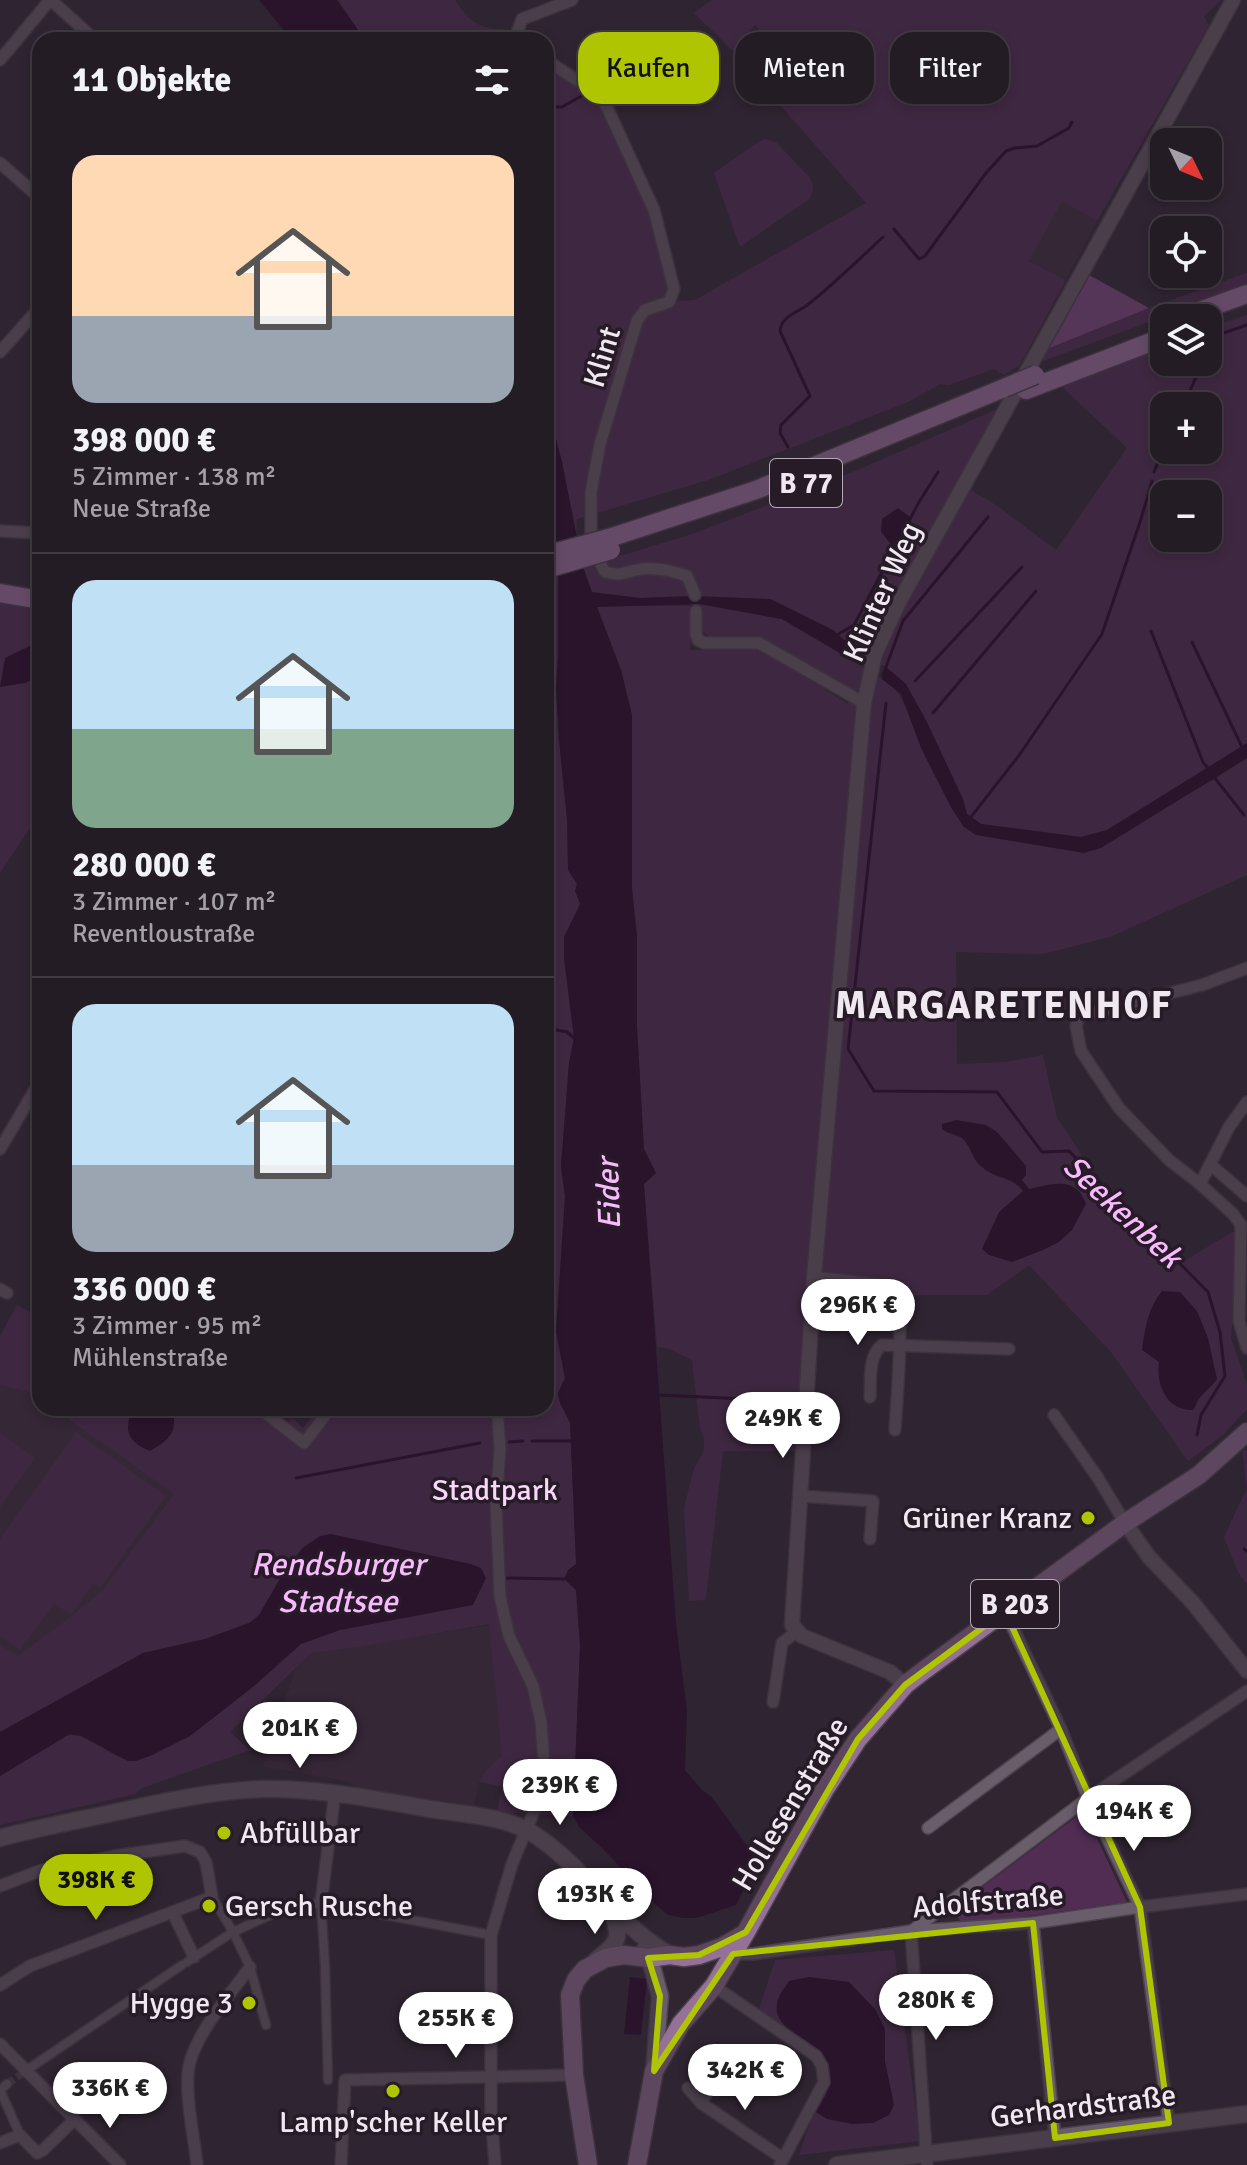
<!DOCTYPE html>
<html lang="de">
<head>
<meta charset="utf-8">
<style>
  body { margin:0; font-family:Signika,sans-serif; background:#2c252d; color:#f1f3f6; height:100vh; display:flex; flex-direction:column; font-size:30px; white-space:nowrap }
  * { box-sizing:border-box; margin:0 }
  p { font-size:26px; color:#a3a1a7 }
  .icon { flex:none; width:44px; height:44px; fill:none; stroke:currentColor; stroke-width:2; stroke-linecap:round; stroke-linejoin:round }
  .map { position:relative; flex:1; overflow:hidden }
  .sheet { position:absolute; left:32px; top:32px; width:522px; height:1384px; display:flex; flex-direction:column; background:#241c25; border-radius:24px; box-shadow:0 4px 12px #0003,0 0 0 2px #413a42 }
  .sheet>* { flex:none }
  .hud { position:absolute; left:578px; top:32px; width:548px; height:72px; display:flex; gap:16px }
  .needle { width:52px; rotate:133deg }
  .fabs { position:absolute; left:1150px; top:128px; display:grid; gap:16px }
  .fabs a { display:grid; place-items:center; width:72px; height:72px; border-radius:16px; background:#241c25; box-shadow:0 4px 12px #0003,0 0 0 2px #413a42; font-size:40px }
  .price { position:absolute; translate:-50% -68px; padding:0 18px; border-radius:28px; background:#fff; color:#222; font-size:26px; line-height:52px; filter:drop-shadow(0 2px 4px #0008) }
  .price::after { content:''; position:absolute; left:50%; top:48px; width:24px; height:18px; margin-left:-12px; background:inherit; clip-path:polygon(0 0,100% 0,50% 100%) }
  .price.selected { background:#b0c502; color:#111 }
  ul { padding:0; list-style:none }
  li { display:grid; align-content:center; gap:16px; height:424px; padding:0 40px }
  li+li { border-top:2px solid #413a42 }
  li span { display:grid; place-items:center; height:248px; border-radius:24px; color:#555 }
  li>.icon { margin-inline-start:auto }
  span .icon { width:144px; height:144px; fill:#fffc; stroke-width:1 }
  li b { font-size:34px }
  h2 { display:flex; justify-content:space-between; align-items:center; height:96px; padding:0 40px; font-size:34px }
  .pill { padding:0 28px; border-radius:24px; background:#241c25; box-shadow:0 4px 12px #0003,0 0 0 2px #413a42; font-size:28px; line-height:72px }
  .pill.selected { background:#b0c502; color:#111 }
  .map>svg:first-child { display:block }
  .built { fill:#3c2c3d }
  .green { fill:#512d54; fill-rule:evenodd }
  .forest { fill:#834a88 }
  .water { fill:#220026 }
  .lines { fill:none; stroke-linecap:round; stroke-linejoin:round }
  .stream { stroke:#220026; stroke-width:3 }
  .pedestrian-tunnel { stroke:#4d424e; stroke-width:8; stroke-dasharray:8 4; stroke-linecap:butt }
  .pedestrian-casing { stroke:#4c424d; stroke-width:11 }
  .minor-casing { stroke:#4c424d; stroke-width:14 }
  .tertiary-casing { stroke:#4c424d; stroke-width:17 }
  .secondary-casing { stroke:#4c424d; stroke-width:19 }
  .primary-casing { stroke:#4c424d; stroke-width:21 }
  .trunk-casing { stroke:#4c424d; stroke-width:21 }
  .pedestrian { stroke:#6a5d6b; stroke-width:8 }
  .minor { stroke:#6a5d6b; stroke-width:11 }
  .tertiary { stroke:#6a5d6b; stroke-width:14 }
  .secondary { stroke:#6a5d6b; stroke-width:16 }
  .primary { stroke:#957198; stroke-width:18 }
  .trunk { stroke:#a478a7; stroke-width:18 }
  .trunk-bridge-casing { stroke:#4c424d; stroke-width:21; stroke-linecap:butt }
  .trunk-bridge { stroke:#a478a7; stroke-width:18 }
  .marked { fill:none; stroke:#b0c502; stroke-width:6; stroke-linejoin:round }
  .poi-dot { fill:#b0c502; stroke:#271b27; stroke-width:3 }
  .labels { text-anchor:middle; stroke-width:7; stroke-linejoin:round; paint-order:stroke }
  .shield { fill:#271b27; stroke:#b4aab4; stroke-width:2 }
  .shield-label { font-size:28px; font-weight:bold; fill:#f0e8f0 }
  .street-label { font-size:30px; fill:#f0e8f0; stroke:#271b27 }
  .park-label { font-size:30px; fill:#f8d7fa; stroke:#271b27 }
  .poi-label { font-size:30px; fill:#f0e8f0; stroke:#271b27; text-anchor:end }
  .water-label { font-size:32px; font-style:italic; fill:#f9b9fe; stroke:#271b27 }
  .district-label { font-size:38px; font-weight:bold; letter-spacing:2px; fill:#f0e8f0; stroke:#271b27 }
</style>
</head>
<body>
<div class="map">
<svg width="1247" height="2165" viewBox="0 0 1247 2165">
  <rect width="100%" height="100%" fill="#302531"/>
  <g class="built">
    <path d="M1062,201L1097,221L1066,280L1029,260Z"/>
    <path d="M0,1385L32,1393L40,1399V1408H53L174,1494L102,1591L68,1619L18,1657L0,1645Z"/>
    <path d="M490,1625L502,1756L486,1770L479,1782L472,1814L369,1796L350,1782L263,1766L296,1668L311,1653Z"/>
  </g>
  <g class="green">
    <path d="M338,0H455C473,29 486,29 518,30L522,40H365Z"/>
    <path d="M712,0H1221L1204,16L1209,25L1097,221L1062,201L1029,261L1066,280L1019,366L1004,375L994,369L949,385L940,384L908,402L708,480L577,519L576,538L562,462L546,402V60L606,105L654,210L674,289L670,302L695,300L866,203L781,106L806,82L755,25L733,51L694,13Z"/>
    <path d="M765,139L777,143L809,177C814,186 814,190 809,199L740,247L714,173L760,141Z"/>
    <path d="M1247,273V286L1040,362L1047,349L1149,308Z"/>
    <path d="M1247,315V743L1107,830L1081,837L981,824L967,814L963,799L906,684L886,667L859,653L833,630L771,599L695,596L640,598L592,593L583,567L693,534L853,472L1000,408L983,434L994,430L969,489L996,505L1056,550L1127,448L1058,383L1164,345V362H1208V328ZM1164,406H1208V450H1164ZM1164,494H1208V538H1164Z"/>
    <path d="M558,574V656L556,688L559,740L567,820L568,870L577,884L575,891L581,904L564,937V958L574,1038L569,1063L561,1166L565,1196L556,1332L565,1378L558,1393L560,1403L570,1422L576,1564L568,1570L569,1584L576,1590L580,1646L573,1816L497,1812L502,1787L479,1782L486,1770L502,1756L489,1624L363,1646L311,1653L230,1732L250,1750L142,1788L135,1794L0,1825V1776L60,1738C88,1725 109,1762 136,1761L190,1736L254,1686L301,1644L340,1630L473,1605L320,1536L302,1548L285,1570L259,1615L249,1623L205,1639L143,1653L0,1732V1645L18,1656L68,1619L102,1591L174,1494L53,1408H129L131,1416L128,1429L175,1418L171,1408H267L287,1424L292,1418L303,1428L319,1408H494L495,1413L508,1412V1408H546V578Z"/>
    <path d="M0,600L40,605V646L33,644L25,683L40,675V813L0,873Z"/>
    <path d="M699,604L782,619L889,683C908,701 911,726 922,749C934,776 948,803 964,827L1084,853L1215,779L1247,758V875L1110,937L1043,954L956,952L957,1064L1006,1062L1043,1055L1057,1118L1091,1169L1166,1272L1234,1231L1236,1263L1231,1338L1247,1385V1409L1223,1435L1188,1461L1111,1352L1029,1265L987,1295H908L821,1291L824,1274L809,1276L795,1451H723L706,1598L705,1600L689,1601L684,1509L693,1471L704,1450V1438L700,1428L692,1360L670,1349L657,1347L644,1184L656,1173L644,1149L637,1026V936L632,889V715L621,670L597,606H691L690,650L759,648L848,704L851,691L761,639H713L702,631Z"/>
    <path d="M17,1305L37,1316L40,1311V1399L32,1393L0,1385V1336Z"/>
    <path d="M76,1432L166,1496L100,1588L93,1584L71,1615L54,1603L20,1650L0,1636V1539Z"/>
    <path d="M0,1433L35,1458L0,1507Z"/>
    <path d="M1242,1450H1247V1584L1238,1572L1224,1537L1247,1488Z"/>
    <path d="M1084,1811L1127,1902L964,1925L951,1910Z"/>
    <path d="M894,1950L920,2141L799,2155L814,2111L825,2066L758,2012L775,1960Z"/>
  </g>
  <path class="forest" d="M1089,275L1149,308L1047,349Z"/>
  <g class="water">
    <path d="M259,0H337L365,40H292Z"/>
    <path d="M546,402L562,462L583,567L592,592L640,598L691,596L770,599L833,630L859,653L857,663L782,619L699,604L597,607L621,670L632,715V889L637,936V1026L644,1149L656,1173L644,1184L676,1624L687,1710L685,1770L702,1790L712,1797L758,1861L736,1905L697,1918H683L668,1915L656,1905L602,1848L579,1827L573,1816L580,1646L576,1590L564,1579L568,1570L576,1564L570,1423L560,1403L558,1393L565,1378L556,1332L565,1196L561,1166L569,1063L574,1038L564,958V937L580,904L575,891L577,884L568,870L567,820L559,740L556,688L558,656V575L546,545Z"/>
    <path d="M898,508L910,517L894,548L881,532L882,519Z"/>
    <path d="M34,644L40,646V675L25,683L0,687L5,658Z"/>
    <path d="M886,667L906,684L926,720L963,799L967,814L981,824L1081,837L1107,830L1247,743V758L1101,848L1084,853L976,835L964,827L952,809L921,748L901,694L882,679Z"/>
    <path d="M956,1120L986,1125L997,1132L1026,1166V1175L1022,1180L1029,1189C1052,1184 1076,1175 1086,1204L1072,1230L1059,1242L1043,1250L1012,1262L989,1255L982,1249L999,1212L1023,1191C1015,1179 1001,1179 989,1172C971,1161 975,1155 965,1141C960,1134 949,1135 942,1129V1124Z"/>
    <path d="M1162,1291L1180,1292L1197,1311L1208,1338L1217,1379C1212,1386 1203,1393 1198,1400C1197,1403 1195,1407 1193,1410C1166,1411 1156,1384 1159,1362L1142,1350C1145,1328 1148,1308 1162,1291Z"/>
    <path d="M129,1408H171C180,1431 169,1440 150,1451C140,1447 128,1440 128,1428C128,1420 131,1416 129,1408Z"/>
    <path d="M331,1534L471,1564L481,1568L486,1578L473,1605L340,1630L301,1644L254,1686L190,1736L152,1755L136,1761H128L81,1736L70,1734L0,1776V1732L143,1653L205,1639L249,1623L259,1615L285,1570L303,1548L320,1536Z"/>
    <path d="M630,1977L647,1979L641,2035L624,2034Z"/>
    <path d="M809,1977L849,1982L875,2009L885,2029V2061L894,2105L889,2115L873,2123L852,2124L827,2119L816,2112C821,2103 828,2092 829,2083C833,2038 763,2036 779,1997C781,1992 786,1986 789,1981Z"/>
  </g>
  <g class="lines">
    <g class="stream">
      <path d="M546,107H562L585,94"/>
      <path d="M894,229L919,259L925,256L986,173L1006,151L1015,148L1037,146L1069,128L1072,122"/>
      <path d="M1208,352L1215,336L1247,325"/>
      <path d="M1183,406L1203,362"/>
      <path d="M788,447L780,433L781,425L810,396L780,331C781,317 796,313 806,306C833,285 858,260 883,237"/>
      <path d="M1154,472L1164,448"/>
      <path d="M1151,631L1203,762L1210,771"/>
      <path d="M835,636L854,625L919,502L938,472"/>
      <path d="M1192,642L1242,747"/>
      <path d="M856,656L869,665"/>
      <path d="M883,675L903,621L988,517"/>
      <path d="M915,681L1022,567"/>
      <path d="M886,703L848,1049L874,1091L997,1092L1042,1152L1069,1151L1208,1292L1220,1332L1225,1376L1201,1415L1197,1435"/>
      <path d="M933,713L1036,591"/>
      <path d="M1214,777L1244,815"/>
      <path d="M971,817L1020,754L1102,634L1141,519L1152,481"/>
      <path d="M546,1028L567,1032L574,1038"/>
      <path d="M657,1395L789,1401"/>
      <path d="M532,1441H571"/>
      <path d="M509,1442L523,1441"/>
      <path d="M296,1478L480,1443"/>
      <path d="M1244,1549L1247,1551"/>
      <path d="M502,1578L564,1579"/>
    </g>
    <path class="pedestrian-tunnel" d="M7,2084L23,2073"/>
    <g class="pedestrian-casing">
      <g id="pedestrian">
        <path d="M212,1897L233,1932L250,1967L266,2025"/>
        <path d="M321,1903L325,1966L328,2080"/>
        <path d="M187,1962L233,1932L288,1907L321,1903L491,1935"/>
        <path d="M24,2072L182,1965"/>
        <path d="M7,2084L0,2090L20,2135"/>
      </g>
    </g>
    <g class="minor-casing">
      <g id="minor">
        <path d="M51,0L95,40"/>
        <path d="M522,40L518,30L522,19L572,0"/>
        <path d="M0,60L50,0"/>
        <path d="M546,60L586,86L606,105L654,210L674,289L669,302L645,310L637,321L600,444L591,492V546L605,572C623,577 625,571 642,569C657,567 673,571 687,576L695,595"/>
        <path d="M0,163L40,198"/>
        <path d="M0,352L40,307"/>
        <path d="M0,531L40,533"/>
        <path d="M696,611V634L698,640L704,643H759L864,703"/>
        <path d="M1247,1102L1229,1127L1200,1184L1233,1214L1241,1225L1239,1321L1247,1348"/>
        <path d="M0,1149L40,1081"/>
        <path d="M1211,1165L1247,1196"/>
        <path d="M1200,1184L1169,1160L1119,1108L1081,1051L1076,1026L1078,1019L1083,1015L1202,985L1247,968"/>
        <path d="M814,1277L884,1285C887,1289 894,1294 896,1299C905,1316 896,1406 895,1430"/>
        <path d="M0,1289L7,1293"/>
        <path d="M870,1397C871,1380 868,1356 882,1345L1009,1349"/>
        <path d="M259,1408L304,1443L331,1408"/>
        <path d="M1054,1415L1098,1478L1125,1523"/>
        <path d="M800,1496L873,1501L870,1539"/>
        <path d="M1005,1611L1061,1729L1088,1798L1140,1907L1169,2123"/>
        <path d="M773,1702L782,1643L796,1632"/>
        <path d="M928,1828L1061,1729"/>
        <path d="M0,1886L42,1870L115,1856L185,1846L200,1852L206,1862L212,1897L30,1966L0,1985"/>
        <path d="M321,1903L335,1792"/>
        <path d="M173,1913L194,1957"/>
        <path d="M1033,1923L1055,2138"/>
        <path d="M913,1930L1088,1798L1247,1691"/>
        <path d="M911,1931L927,2165"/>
        <path d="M733,1954H753L911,1931L1033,1923L1140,1907L1247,1894"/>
        <path d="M714,1986L816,2056L822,2066L824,2082L780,2165"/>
        <path d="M0,2044L120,2165"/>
        <path d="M688,2088L701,2103L782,2158"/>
        <path d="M701,2103L720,2073L705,2062"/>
        <path d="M0,2143L20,2135L37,2153L43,2150L74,2120"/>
        <path d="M197,2165C194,2135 186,2103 188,2073C191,2038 230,1995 250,1967"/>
        <path d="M341,2165L345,2080L574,2075"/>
        <path d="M495,2165L491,2113V1935L512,1864L542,1792L544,1764L541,1722L533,1686L509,1636L500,1597L496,1504L500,1449L497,1408"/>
      </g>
    </g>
    <g class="tertiary-casing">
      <g id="tertiary">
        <path d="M1125,1523L1149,1557L1193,1603L1247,1671"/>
        <path d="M905,1685L890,1672L802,1636L792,1625L814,1277L864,703L875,654L899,602L1233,0"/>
      </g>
    </g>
    <g class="secondary-casing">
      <g id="secondary">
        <path d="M0,1838C37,1828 75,1821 112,1813C162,1802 211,1791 262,1789C319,1788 374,1799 430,1809C460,1814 504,1816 530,1832C584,1864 614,1924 670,1955"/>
        <path d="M645,1949L653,1970L660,1996L654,2071"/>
        <path d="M596,1960C619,1943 623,1936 610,1910"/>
        <path d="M837,2165L1247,2114"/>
      </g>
    </g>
    <g class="primary-casing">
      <g id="primary">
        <path d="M588,2165L574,2075L570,1995L576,1980L585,1969L606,1958L624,1955L648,1958L670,1955L684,1957L699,1955L722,1947L744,1934"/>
        <path d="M637,2165L654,2071L681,2024L714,1986L746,1932L825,1789L858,1739L905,1685L923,1671L1125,1523L1199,1475L1247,1432"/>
      </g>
    </g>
    <g class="trunk-casing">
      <g id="trunk">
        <path d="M1180,318L1247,294"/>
        <path d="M1026,390L1164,337"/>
        <path d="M609,538L756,490L1004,388"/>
        <path d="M0,593L40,600"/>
      </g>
    </g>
    <use href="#pedestrian" class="pedestrian"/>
    <use href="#minor" class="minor"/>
    <use href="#tertiary" class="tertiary"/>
    <use href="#secondary" class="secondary"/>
    <use href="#primary" class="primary"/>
    <use href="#trunk" class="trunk"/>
    <g class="trunk-bridge-casing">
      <g id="trunk-bridge">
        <path d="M1004,388L1035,375"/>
        <path d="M546,555L609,538"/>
        <path d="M546,569L611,550"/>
      </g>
    </g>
    <use href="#trunk-bridge" class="trunk-bridge"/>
  </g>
  <path d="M0 0H1247V2165H0ZM1005,1611L1140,1907L1169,2123L1055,2138L1033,1923L733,1954L654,2071L660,1996L648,1958L699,1955L746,1932L858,1739L905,1685Z" fill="#302531" fill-opacity=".55" fill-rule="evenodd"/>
  <path class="marked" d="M1005,1611L1140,1907L1169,2123L1055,2138L1033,1923L733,1954L654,2071L660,1996L648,1958L699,1955L746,1932L858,1739L905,1685Z"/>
  <g class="poi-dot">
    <circle cx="1088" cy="1518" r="8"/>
    <circle cx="224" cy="1833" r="8"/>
    <circle cx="209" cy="1906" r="8"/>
    <circle cx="249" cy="2003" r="8"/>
    <circle cx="393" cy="2091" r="8"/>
  </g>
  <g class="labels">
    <g class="shield">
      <rect x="770" y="459" width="72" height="48" rx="6"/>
      <rect x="971" y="1580" width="88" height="48" rx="6"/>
    </g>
    <g class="shield-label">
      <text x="806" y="493">B 77</text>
      <text x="1015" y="1614">B 203</text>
    </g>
    <g class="street-label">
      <text transform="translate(602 357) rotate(-73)" y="10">Klint</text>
      <text transform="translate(882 592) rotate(-66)" y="10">Klinter Weg</text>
      <text transform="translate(790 1804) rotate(-59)" y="10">Hollesenstraße</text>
      <text transform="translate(988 1901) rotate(-5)" y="10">Adolfstraße</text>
      <text transform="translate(1083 2106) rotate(-7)" y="10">Gerhardstraße</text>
    </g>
    <g class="park-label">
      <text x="495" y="1500">Stadtpark</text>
    </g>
    <g class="poi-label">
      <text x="1072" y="1528">Grüner Kranz</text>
      <text x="240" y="1843" text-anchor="start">Abfüllbar</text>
      <text x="225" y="1916" text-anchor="start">Gersch Rusche</text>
      <text x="233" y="2013">Hygge 3</text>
      <text x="393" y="2132" text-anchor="middle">Lamp'scher Keller</text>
    </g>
    <g class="water-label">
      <text transform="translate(608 1194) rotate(-92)" y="11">Eider</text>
      <text transform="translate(1123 1211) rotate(43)" y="11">Seekenbek</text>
      <text x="338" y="1575">Rendsburger<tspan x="338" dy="37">Stadtsee</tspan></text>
    </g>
    <g class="district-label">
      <text x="1004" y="1018">MARGARETENHOF</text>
    </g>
  </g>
</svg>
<div class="fabs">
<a><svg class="needle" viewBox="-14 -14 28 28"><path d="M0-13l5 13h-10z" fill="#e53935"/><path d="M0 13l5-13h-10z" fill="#a3a1a7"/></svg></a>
<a><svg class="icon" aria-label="locate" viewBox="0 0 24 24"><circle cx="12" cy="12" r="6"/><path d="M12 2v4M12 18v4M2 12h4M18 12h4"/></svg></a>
<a><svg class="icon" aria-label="layers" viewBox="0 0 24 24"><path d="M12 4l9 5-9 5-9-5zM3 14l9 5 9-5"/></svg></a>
<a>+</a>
<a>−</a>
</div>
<b class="price" style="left:858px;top:1347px">296K €</b>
<b class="price" style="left:783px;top:1460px">249K €</b>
<b class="price" style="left:300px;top:1770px">201K €</b>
<b class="price" style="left:560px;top:1827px">239K €</b>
<b class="price" style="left:1134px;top:1853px">194K €</b>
<b class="price selected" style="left:96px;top:1922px">398K €</b>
<b class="price" style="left:595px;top:1936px">193K €</b>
<b class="price" style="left:936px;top:2042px">280K €</b>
<b class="price" style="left:456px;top:2060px">255K €</b>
<b class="price" style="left:745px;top:2112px">342K €</b>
<b class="price" style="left:110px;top:2130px">336K €</b>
<div class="hud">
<a class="pill selected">Kaufen</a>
<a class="pill">Mieten</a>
<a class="pill">Filter</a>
</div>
<section class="sheet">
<h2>11 Objekte<svg class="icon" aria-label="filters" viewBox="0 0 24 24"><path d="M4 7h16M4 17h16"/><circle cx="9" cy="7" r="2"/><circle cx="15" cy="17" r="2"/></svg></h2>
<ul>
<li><span style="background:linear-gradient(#ffd9b3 65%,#9aa5b1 0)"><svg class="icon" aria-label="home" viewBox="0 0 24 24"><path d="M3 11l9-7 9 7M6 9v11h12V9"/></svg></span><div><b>398 000 €</b><p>5 Zimmer · 138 m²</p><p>Neue Straße</p></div></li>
<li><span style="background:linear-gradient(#bfe0f5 60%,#7fa58c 0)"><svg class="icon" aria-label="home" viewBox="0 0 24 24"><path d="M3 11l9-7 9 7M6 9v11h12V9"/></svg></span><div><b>280 000 €</b><p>3 Zimmer · 107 m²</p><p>Reventloustraße</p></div></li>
<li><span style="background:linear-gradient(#bfe0f5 65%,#9aa5b1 0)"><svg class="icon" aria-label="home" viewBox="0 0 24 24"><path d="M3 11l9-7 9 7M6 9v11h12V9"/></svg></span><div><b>336 000 €</b><p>3 Zimmer · 95 m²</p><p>Mühlenstraße</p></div></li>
</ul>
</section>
</div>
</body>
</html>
